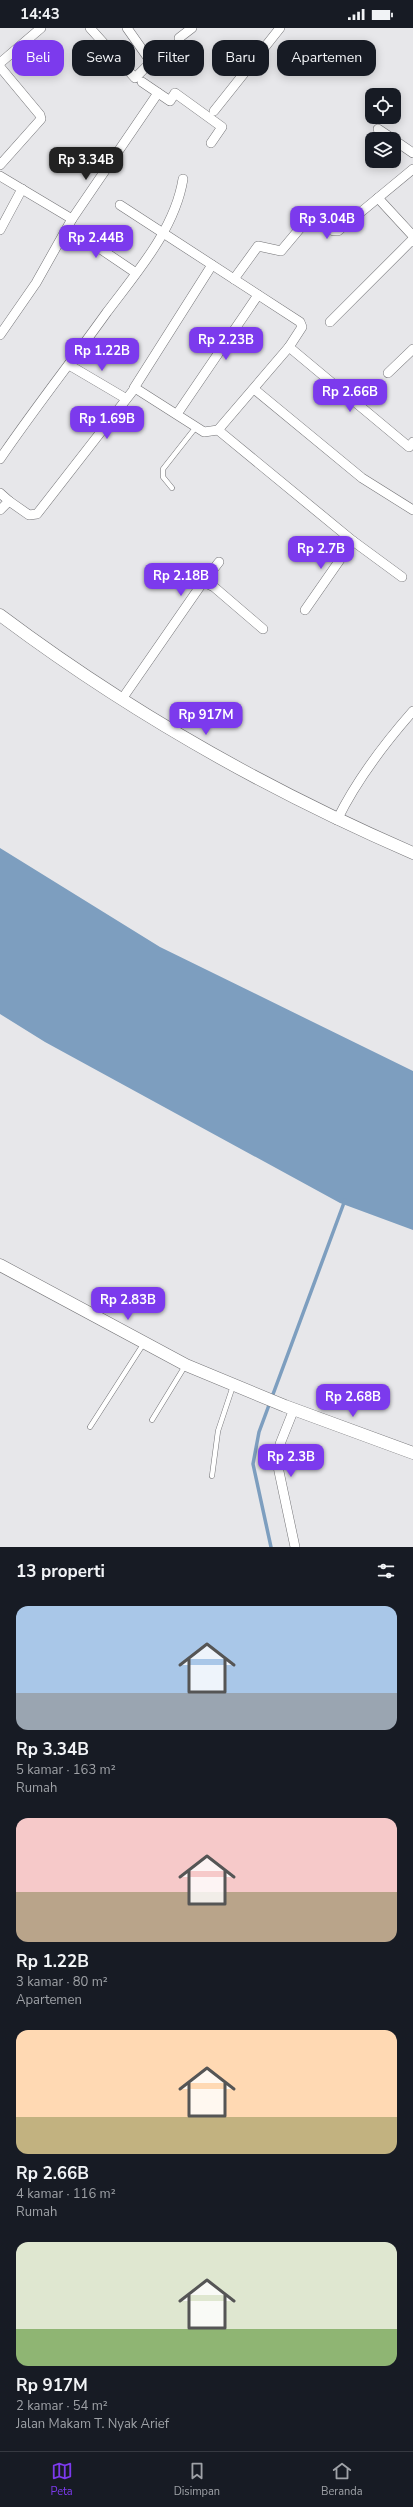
<!DOCTYPE html>
<html lang="id">
<head>
<meta charset="utf-8">
<style>
  body { margin:0; font-family:"Nunito Sans",sans-serif; background:#242831; color:#f1f3f6; height:100vh; display:flex; flex-direction:column; font-size:15px; white-space:nowrap }
  * { box-sizing:border-box; margin:0 }
  p { font-size:13px; color:#9ea1a6 }
  .icon { flex:none; width:22px; height:22px; fill:none; stroke:currentColor; stroke-width:2; stroke-linecap:round; stroke-linejoin:round }
  .map { position:relative; height:1519px; overflow:hidden }
  .panel { display:flex; flex-direction:column; background:#171b24; flex:1 }
  .panel>* { flex:none }
  .guide { position:absolute; left:12px; top:12px; width:389px; height:36px; display:flex; gap:8px }
  .controls { position:absolute; left:365px; top:60px; display:grid; gap:8px }
  .controls a { display:grid; place-items:center; width:36px; height:36px; border-radius:8px; background:#171b24; box-shadow:0 2px 10px #0003; font-size:20px }
  .price { position:absolute; translate:-50% -34px; padding:0 9px; border-radius:8px; background:#7c3aed; color:#fff; font-size:13px; line-height:26px; filter:drop-shadow(0 1px 2px #0008) }
  .price::after { content:''; position:absolute; left:50%; top:24px; width:12px; height:9px; margin-left:-6px; background:inherit; clip-path:polygon(0 0,100% 0,50% 100%) }
  .price.active { background:#222; color:#fff }
  ul { padding:0; list-style:none }
  li { display:grid; align-content:center; gap:8px; height:212px; padding:0 16px }
  li span { display:grid; place-items:center; height:124px; border-radius:12px; color:#555 }
  li>.icon { margin-inline-start:auto }
  span .icon { width:72px; height:72px; fill:#fffc; stroke-width:1 }
  li b { font-size:17px }
  h2 { display:flex; justify-content:space-between; align-items:center; height:48px; padding:0 16px; font-size:17px }
  .chip { padding:0 14px; border-radius:12px; background:#171b24; box-shadow:0 2px 10px #0003; font-size:14px; line-height:36px }
  .chip.active { background:#7c3aed; color:#fff }
  .status { display:flex; justify-content:space-between; align-items:center; height:28px; padding:0 20px; background:#171b24; direction:ltr }
  .status svg { height:11px; fill:currentColor }
  .tab-bar { display:flex; justify-content:space-around; align-items:center; height:56px; border-top:1px solid #363941; background:#171b24; font-size:11px; color:#9ea1a6 }
  .tab-bar a { display:grid; justify-items:center; gap:2px }
  .tab-bar .active { color:#7c3aed }
  .map>svg:first-child { display:block }
  .water { fill:#7d9ebf }
  .lines { fill:none; stroke-linecap:round; stroke-linejoin:round }
  .stream { stroke:#7d9ebf; stroke-width:3.5 }
  .service-casing { stroke:#737376; stroke-width:5.5 }
  .minor-casing { stroke:#737376; stroke-width:10 }
  .tertiary-casing { stroke:#737376; stroke-width:13 }
  .service { stroke:#fff; stroke-width:4.5 }
  .minor { stroke:#fff; stroke-width:9 }
  .tertiary { stroke:#fff; stroke-width:12 }
</style>
</head>
<body>
<div class="status"><b>14:43</b><svg viewBox="0 0 49 12"><path d="M0 12V9h3v3zM5 12V6h3v6zM10 12V3h3v9zM15 12V0h3v12zM26 1h20v11H26zM47 4h2v5h-2z"/></svg></div>
<div class="map">
<svg width="413" height="1519" viewBox="0 0 413 1519">
  <rect width="100%" height="100%" fill="#e7e7ea"/>
  <path class="water" d="M0,820L160,919L413,1043V1202L340,1175L45,1014L0,986Z"/>
  <g class="lines">
    <path class="stream" d="M271,1519L253,1436L259,1404L345,1172"/>
    <g class="service-casing">
      <g id="service">
        <path d="M172,460L163,449V441L196,399"/>
        <path d="M152,1392L185,1338"/>
        <path d="M90,1399L144,1315"/>
        <path d="M212,1448L218,1403L233,1358"/>
      </g>
    </g>
    <g class="minor-casing">
      <g id="minor">
        <path d="M90,0L135,50L151,34L127,0"/>
        <path d="M179,10L192,0"/>
        <path d="M0,35L41,0"/>
        <path d="M0,39L40,87L41,91L0,137"/>
        <path d="M142,54L170,73L175,65L222,99L211,115"/>
        <path d="M214,83L280,0"/>
        <path d="M378,101L393,111"/>
        <path d="M394,112L413,125"/>
        <path d="M0,148L72,191"/>
        <path d="M378,170L413,208"/>
        <path d="M120,177L300,294L302,299L289,319L218,402L353,513L402,549"/>
        <path d="M68,199L136,245"/>
        <path d="M0,202L22,161"/>
        <path d="M234,251L258,218L281,223L307,192C319,191 326,204 338,203L413,141"/>
        <path d="M330,294L413,211"/>
        <path d="M0,307L36,255L72,191L158,65"/>
        <path d="M289,319L409,419L413,414"/>
        <path d="M69,337L125,370"/>
        <path d="M388,345L413,321"/>
        <path d="M134,360L212,237"/>
        <path d="M254,361L362,450L413,482"/>
        <path d="M177,386L258,267"/>
        <path d="M0,431C34,381 72,333 107,284C137,244 175,201 183,151"/>
        <path d="M0,465L9,473L0,482"/>
        <path d="M9,473L29,487L37,486L135,360L204,404L218,402"/>
        <path d="M201,557L219,534"/>
        <path d="M305,582L353,513"/>
        <path d="M122,671L201,557L206,555L214,559L263,601"/>
        <path d="M337,792C356,753 384,716 413,683"/>
        <path d="M294,1381L280,1416L277,1434L295,1519"/>
      </g>
    </g>
    <g class="tertiary-casing">
      <g id="tertiary">
        <path d="M0,587C128,683 267,762 413,825"/>
        <path d="M0,1237L186,1337L285,1378L413,1425"/>
      </g>
    </g>
    <use href="#service" class="service"/>
    <use href="#minor" class="minor"/>
    <use href="#tertiary" class="tertiary"/>
  </g>
</svg>
<div class="controls">
<a><svg class="icon" aria-label="locate" viewBox="0 0 24 24"><circle cx="12" cy="12" r="6"/><path d="M12 2v4M12 18v4M2 12h4M18 12h4"/></svg></a>
<a><svg class="icon" aria-label="layers" viewBox="0 0 24 24"><path d="M12 4l9 5-9 5-9-5zM3 14l9 5 9-5"/></svg></a>
</div>
<b class="price active" style="left:86px;top:153px">Rp 3.34B</b>
<b class="price" style="left:327px;top:212px">Rp 3.04B</b>
<b class="price" style="left:96px;top:231px">Rp 2.44B</b>
<b class="price" style="left:226px;top:333px">Rp 2.23B</b>
<b class="price" style="left:102px;top:344px">Rp 1.22B</b>
<b class="price" style="left:350px;top:385px">Rp 2.66B</b>
<b class="price" style="left:107px;top:412px">Rp 1.69B</b>
<b class="price" style="left:321px;top:542px">Rp 2.7B</b>
<b class="price" style="left:181px;top:569px">Rp 2.18B</b>
<b class="price" style="left:206px;top:708px">Rp 917M</b>
<b class="price" style="left:128px;top:1293px">Rp 2.83B</b>
<b class="price" style="left:353px;top:1390px">Rp 2.68B</b>
<b class="price" style="left:291px;top:1450px">Rp 2.3B</b>
<div class="guide">
<a class="chip active">Beli</a>
<a class="chip">Sewa</a>
<a class="chip">Filter</a>
<a class="chip">Baru</a>
<a class="chip">Apartemen</a>
</div>
</div>
<section class="panel">
<h2>13 properti<svg class="icon" aria-label="filters" viewBox="0 0 24 24"><path d="M4 7h16M4 17h16"/><circle cx="9" cy="7" r="2"/><circle cx="15" cy="17" r="2"/></svg></h2>
<ul>
<li><span style="background:linear-gradient(#a9c7e8 70%,#9aa5b1 0)"><svg class="icon" aria-label="home" viewBox="0 0 24 24"><path d="M3 11l9-7 9 7M6 9v11h12V9"/></svg></span><div><b>Rp 3.34B</b><p>5 kamar · 163 m²</p><p>Rumah</p></div></li>
<li><span style="background:linear-gradient(#f6c9c9 60%,#b9a48a 0)"><svg class="icon" aria-label="home" viewBox="0 0 24 24"><path d="M3 11l9-7 9 7M6 9v11h12V9"/></svg></span><div><b>Rp 1.22B</b><p>3 kamar · 80 m²</p><p>Apartemen</p></div></li>
<li><span style="background:linear-gradient(#ffd9b3 70%,#c2b280 0)"><svg class="icon" aria-label="home" viewBox="0 0 24 24"><path d="M3 11l9-7 9 7M6 9v11h12V9"/></svg></span><div><b>Rp 2.66B</b><p>4 kamar · 116 m²</p><p>Rumah</p></div></li>
<li><span style="background:linear-gradient(#dfe7d0 70%,#8fb573 0)"><svg class="icon" aria-label="home" viewBox="0 0 24 24"><path d="M3 11l9-7 9 7M6 9v11h12V9"/></svg></span><div><b>Rp 917M</b><p>2 kamar · 54 m²</p><p>Jalan Makam T. Nyak Arief</p></div></li>
</ul>
</section>
<nav class="tab-bar">
<a class="active"><svg class="icon" aria-label="map" viewBox="0 0 24 24"><path d="M3 6l6-2 6 2 6-2v14l-6 2-6-2-6 2zM9 4v14M15 6v14"/></svg>Peta</a>
<a><svg class="icon" aria-label="saved" viewBox="0 0 24 24"><path d="M7 4h10v16l-5-4-5 4z"/></svg>Disimpan</a>
<a><svg class="icon" aria-label="home" viewBox="0 0 24 24"><path d="M3 11l9-7 9 7M6 9v11h12V9"/></svg>Beranda</a>
</nav>
</body>
</html>
